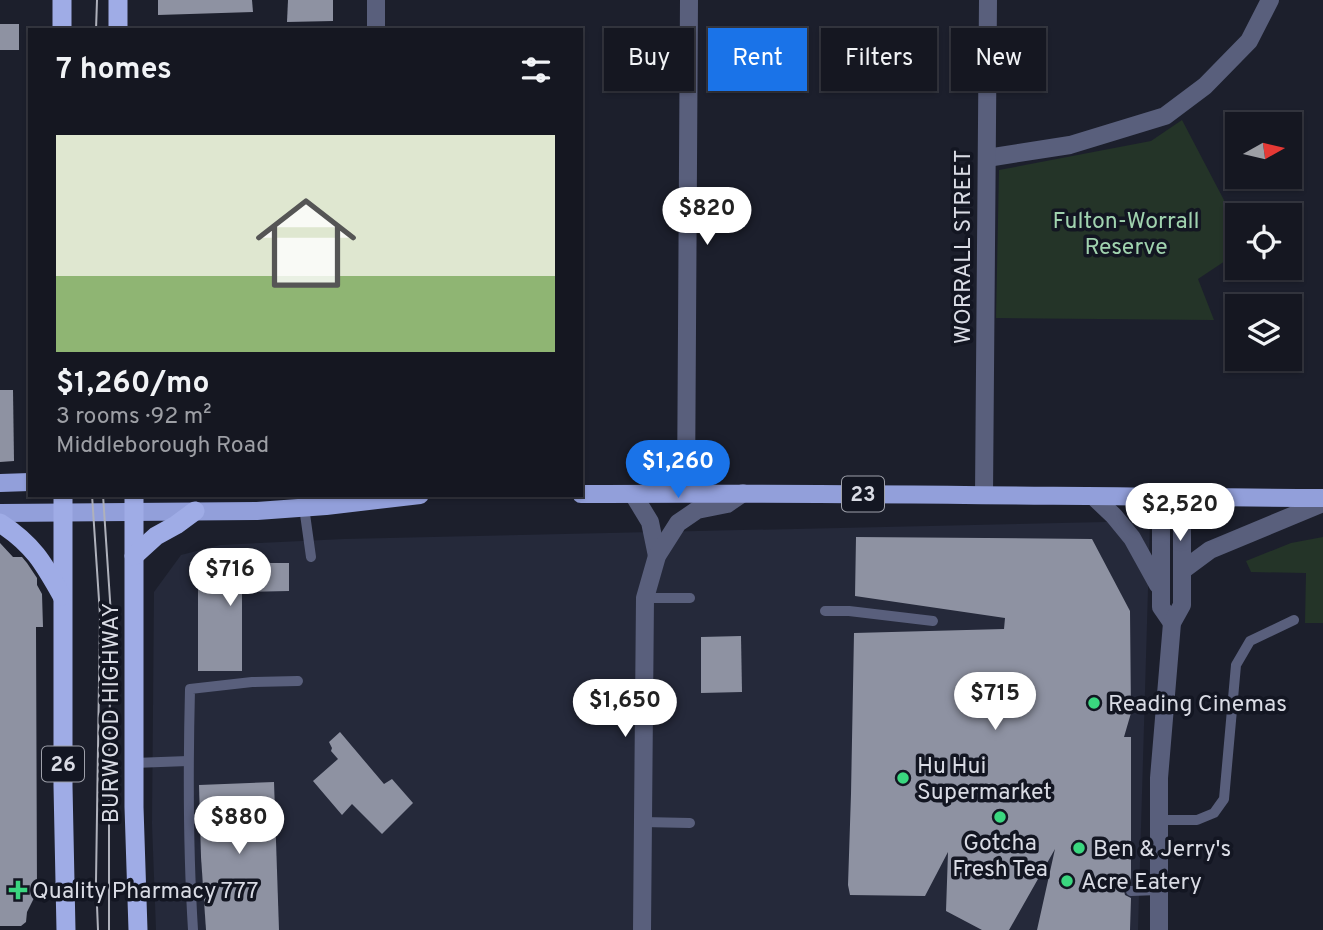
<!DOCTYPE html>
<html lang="en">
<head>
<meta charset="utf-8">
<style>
  body { margin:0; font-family:Overpass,sans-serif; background:#22242e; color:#f1f3f6; height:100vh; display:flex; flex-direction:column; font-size:26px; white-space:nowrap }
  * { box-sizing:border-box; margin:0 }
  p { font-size:23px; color:#9d9fa5 }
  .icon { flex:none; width:38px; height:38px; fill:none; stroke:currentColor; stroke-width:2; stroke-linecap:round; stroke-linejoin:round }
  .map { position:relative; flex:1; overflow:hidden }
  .panel { position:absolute; left:28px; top:28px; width:555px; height:469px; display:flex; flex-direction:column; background:#151721; border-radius:0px; box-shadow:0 2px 5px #0004,0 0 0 2px #34363f }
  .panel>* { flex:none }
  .top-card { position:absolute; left:604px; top:28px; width:614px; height:63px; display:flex; gap:14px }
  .needle { width:46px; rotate:82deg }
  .tools { position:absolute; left:1225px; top:112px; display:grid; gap:14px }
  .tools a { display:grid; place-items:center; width:77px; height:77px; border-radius:0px; background:#151721; box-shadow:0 2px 5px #0004,0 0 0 2px #34363f; font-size:35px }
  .price { position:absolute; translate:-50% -60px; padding:0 16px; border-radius:24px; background:#fff; color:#222; font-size:23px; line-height:46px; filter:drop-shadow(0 2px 4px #0008) }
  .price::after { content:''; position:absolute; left:50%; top:42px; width:21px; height:16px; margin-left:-10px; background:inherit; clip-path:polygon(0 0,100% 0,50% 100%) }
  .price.current { background:#1a73e8; color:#fff }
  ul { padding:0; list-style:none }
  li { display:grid; align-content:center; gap:14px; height:371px; padding:0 28px }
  li span { display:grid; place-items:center; height:217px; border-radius:0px; color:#555 }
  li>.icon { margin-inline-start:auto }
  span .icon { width:126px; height:126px; fill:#fffc; stroke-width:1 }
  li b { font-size:30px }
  h2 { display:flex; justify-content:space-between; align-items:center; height:84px; padding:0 28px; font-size:30px }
  .chip { padding:0 24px; border-radius:0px; background:#151721; box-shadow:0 2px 5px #0004,0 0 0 2px #34363f; font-size:24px; line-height:63px }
  .chip.current { background:#1a73e8; color:#fff }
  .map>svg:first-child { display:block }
  .built { fill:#25293a }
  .green { fill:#243428 }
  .building { fill:#8e92a2 }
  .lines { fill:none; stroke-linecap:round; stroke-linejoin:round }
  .service { stroke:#595f7c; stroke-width:10 }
  .minor { stroke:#595f7c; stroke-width:18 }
  .primary { stroke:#929fda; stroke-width:18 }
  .trunk { stroke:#9face6; stroke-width:19 }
  .tram { stroke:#afb1bb; stroke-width:2 }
  .poi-dot { fill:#3ad77f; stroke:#131622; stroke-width:2.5 }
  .labels { text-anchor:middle; stroke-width:7; stroke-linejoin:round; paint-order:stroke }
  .shield { fill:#131622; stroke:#9ea0aa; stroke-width:2 }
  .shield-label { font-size:21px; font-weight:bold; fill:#d9dbe4 }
  .park-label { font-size:23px; fill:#a0d3af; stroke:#131622 }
  .street-label { font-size:23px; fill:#d9dbe4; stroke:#131622 }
  .poi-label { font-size:23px; fill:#d9dbe4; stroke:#131622; text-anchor:start }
</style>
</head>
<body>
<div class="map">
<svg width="1323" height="930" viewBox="0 0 1323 930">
  <rect width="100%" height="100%" fill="#1c1f2c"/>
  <path class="built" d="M1150,521L1138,930H156L152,824L154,592L181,555L220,545L344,539Z"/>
  <g class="green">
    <path d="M1182,120L1237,225V253L1198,279L1214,320L996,318L999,170L1151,141Z"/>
    <path d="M1323,537V623H1305L1306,573L1251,572L1246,561L1291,543Z"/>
  </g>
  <g class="building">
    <path d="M158,0H252L253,12L158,15Z"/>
    <path d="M288,0H333V21L287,22Z"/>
    <rect x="0" y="24" width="19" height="26"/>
    <path d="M0,390H13L14,461L0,462Z"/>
    <path d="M856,537L1092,539L1130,611L1131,713L1124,737H1131V884L1127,885L1124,891L1125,895L1131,898L1130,930H1037L1055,849L1009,930H982L946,911L948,852L925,896L850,895L848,885L851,794L854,633L1004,629L1005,618L855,596Z"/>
    <path d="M0,543L13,557H22L27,563L37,578V585L42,594L43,627H36L37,892L27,912L26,922L21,926H0Z"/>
    <path d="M198,563H289V591L242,592V671H198Z"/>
    <path d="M741,636L742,692L701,693V637Z"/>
    <path d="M340,732L384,784L392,779L413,803L382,834L352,804L342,815L313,781L338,759L331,751L332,748L329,742Z"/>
    <path d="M274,782L279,930H206L201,857L199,785Z"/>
  </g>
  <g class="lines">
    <g class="service">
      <path d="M304,507L311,557"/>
      <path d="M645,598H690"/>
      <path d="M825,611H849L933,621"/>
      <path d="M134,763L188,761"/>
      <path d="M1159,820H1197L1214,813L1224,799L1236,665L1250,641L1294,620"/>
      <path d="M643,822L690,823"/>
      <path d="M1131,891L1159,890"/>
      <path d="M193,930C188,850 188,769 190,689L252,682L298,681"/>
    </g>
    <g class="minor">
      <path d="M376,0V30"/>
      <path d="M987,158L1070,145L1165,116L1205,86L1249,41L1270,0"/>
      <path d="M686,493L689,0"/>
      <path d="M633,494L650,522L657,556"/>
      <path d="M984,495L988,0"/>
      <path d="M1094,497L1114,516L1132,538L1158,585"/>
      <path d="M1161,498V607L1172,623"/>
      <path d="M1183,570L1210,550L1323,503"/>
      <path d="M642,930L645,598L657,556L678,523L697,510L727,504L743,493"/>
      <path d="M1159,930V778L1172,623L1182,605V498"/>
    </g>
    <g class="primary">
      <path d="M0,483L30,482"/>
      <path d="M581,494C828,492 1076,497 1323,498"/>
      <path d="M0,513L257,511L326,506L420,495"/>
    </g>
    <g class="trunk">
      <path d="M118,0V30"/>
      <path d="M62,30V0"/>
      <path d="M63,495V786L66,930"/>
      <path d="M134,495V807L138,930"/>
      <path d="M0,523C33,544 44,564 62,596"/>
      <path d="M134,556L156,536L176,525L195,511"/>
    </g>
    <g class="tram">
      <path d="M96,30L97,0"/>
      <path d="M92,495L100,615L96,881L98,930"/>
      <path d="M103,495L111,615L109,770V930"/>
    </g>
  </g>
  <g class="poi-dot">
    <circle cx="1094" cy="703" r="7"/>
    <circle cx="903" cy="778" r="7"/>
    <circle cx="1000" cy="817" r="7"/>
    <circle cx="1079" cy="848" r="7"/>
    <circle cx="1067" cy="881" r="7"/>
    <path d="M14.5 879.5h7v7h7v7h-7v7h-7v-7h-7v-7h7z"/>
  </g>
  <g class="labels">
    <g class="shield">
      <rect x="842" y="476.5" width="42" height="35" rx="5"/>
      <rect x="42" y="746.5" width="42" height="35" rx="5"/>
    </g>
    <g class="shield-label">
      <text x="863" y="501">23</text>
      <text x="63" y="771">26</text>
    </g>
    <g class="park-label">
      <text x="1126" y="228">Fulton-Worrall<tspan x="1126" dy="26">Reserve</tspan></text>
    </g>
    <g class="street-label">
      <text transform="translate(962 247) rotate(-90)" y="8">WORRALL STREET</text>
      <text transform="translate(110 713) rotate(-90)" y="8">BURWOOD HIGHWAY</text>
    </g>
    <g class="poi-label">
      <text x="1108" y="711">Reading Cinemas</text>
      <text x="917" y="773">Hu Hui<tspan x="917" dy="26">Supermarket</tspan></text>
      <text x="1000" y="850" text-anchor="middle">Gotcha<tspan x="1000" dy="26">Fresh Tea</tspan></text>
      <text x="1093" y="856">Ben &amp; Jerry's</text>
      <text x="1081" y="889">Acre Eatery</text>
      <text x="32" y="898">Quality Pharmacy 777</text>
    </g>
  </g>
</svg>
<div class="tools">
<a><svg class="needle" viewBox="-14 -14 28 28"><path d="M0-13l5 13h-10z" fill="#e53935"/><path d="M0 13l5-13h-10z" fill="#9d9fa5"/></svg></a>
<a><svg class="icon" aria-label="locate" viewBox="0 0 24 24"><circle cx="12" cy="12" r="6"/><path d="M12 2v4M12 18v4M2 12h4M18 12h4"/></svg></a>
<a><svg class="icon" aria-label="layers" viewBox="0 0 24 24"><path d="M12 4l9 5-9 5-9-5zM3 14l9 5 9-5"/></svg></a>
</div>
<b class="price" style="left:707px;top:247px">$820</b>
<b class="price current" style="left:678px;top:500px">$1,260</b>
<b class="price" style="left:1180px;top:543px">$2,520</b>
<b class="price" style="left:230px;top:608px">$716</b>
<b class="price" style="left:995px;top:732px">$715</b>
<b class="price" style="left:625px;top:739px">$1,650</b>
<b class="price" style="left:239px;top:856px">$880</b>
<div class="top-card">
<a class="chip">Buy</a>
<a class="chip current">Rent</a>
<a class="chip">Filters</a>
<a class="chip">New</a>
</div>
<section class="panel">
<h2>7 homes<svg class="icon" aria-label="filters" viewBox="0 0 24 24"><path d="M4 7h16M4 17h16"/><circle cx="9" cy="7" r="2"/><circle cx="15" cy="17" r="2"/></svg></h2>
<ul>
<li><span style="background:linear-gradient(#dfe7d0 65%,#8fb573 0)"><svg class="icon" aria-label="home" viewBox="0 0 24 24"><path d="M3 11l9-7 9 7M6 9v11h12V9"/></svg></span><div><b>$1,260/mo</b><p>3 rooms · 92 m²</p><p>Middleborough Road</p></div></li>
</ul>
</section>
</div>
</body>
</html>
